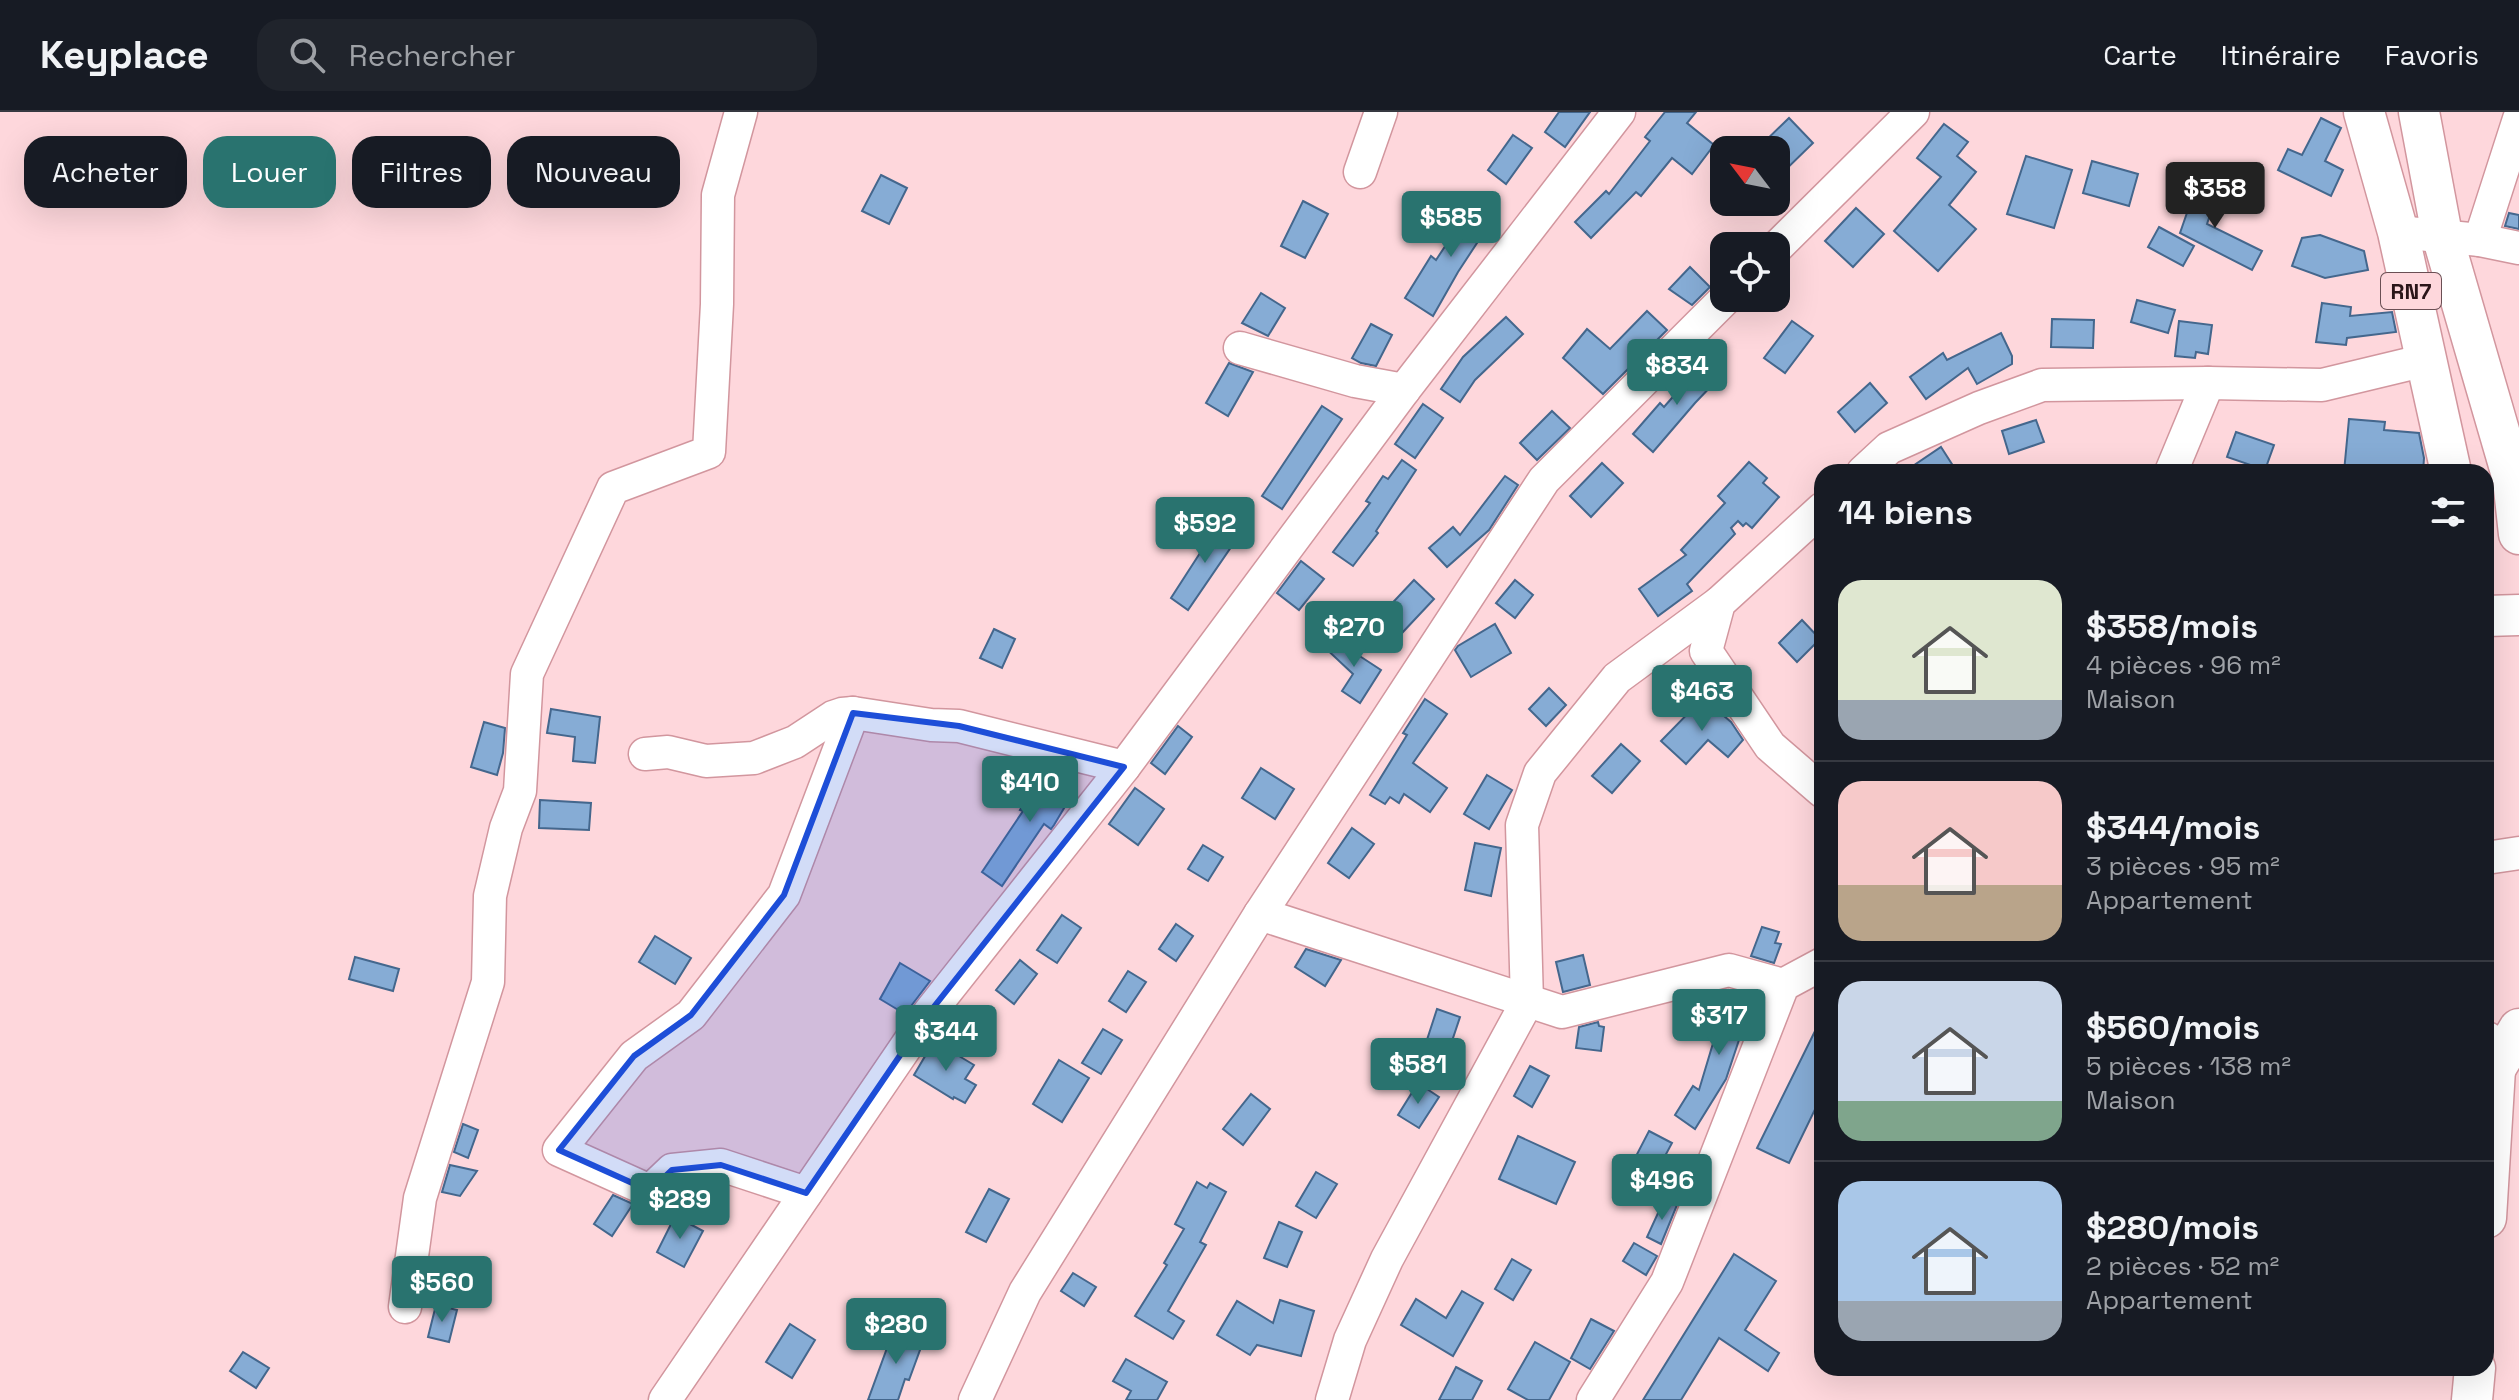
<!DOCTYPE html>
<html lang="fr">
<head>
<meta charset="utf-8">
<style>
  body { margin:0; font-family:"Space Grotesk",sans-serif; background:#20242c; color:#f1f3f6; height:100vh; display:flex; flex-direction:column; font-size:30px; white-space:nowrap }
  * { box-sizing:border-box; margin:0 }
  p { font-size:26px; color:#9ea1a6 }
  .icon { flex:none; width:44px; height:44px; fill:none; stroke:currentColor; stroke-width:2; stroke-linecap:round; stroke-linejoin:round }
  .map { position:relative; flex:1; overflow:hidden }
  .sheet { position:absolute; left:1814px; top:352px; width:680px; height:912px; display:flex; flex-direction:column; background:#171b24; border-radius:24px; box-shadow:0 8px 32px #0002 }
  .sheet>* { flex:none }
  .hud { position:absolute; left:24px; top:24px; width:760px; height:72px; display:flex; gap:16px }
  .needle { width:52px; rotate:302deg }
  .fabs { position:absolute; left:1710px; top:24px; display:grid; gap:16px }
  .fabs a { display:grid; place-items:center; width:80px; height:80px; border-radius:16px; background:#171b24; box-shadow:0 8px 32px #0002; font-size:40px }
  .price { position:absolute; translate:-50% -68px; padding:0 18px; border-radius:8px; background:#29736f; color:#fff; font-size:26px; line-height:52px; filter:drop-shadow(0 2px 4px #0008) }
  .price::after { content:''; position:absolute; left:50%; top:48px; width:24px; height:18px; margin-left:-12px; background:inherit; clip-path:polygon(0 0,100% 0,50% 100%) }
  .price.active { background:#222; color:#fff }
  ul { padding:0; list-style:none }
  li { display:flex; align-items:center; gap:24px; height:200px; padding:0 24px }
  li+li { border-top:2px solid #363941 }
  li span { display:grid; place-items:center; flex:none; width:224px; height:160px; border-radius:24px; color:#555 }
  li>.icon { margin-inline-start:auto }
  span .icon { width:96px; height:96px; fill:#fffc; stroke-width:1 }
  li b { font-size:34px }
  h2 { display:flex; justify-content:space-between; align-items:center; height:96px; padding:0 24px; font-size:34px }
  .pill { padding:0 28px; border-radius:24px; background:#171b24; box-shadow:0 8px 32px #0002; font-size:28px; line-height:72px }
  .pill.active { background:#29736f; color:#fff }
  header { display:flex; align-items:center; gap:48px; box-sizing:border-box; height:112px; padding:0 40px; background:#171b24; border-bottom:2px solid #363941 }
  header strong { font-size:38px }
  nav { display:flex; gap:44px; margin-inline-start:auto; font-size:28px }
  .search { width:560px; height:72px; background:#20242c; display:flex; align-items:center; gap:20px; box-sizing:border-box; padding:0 28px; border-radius:24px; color:#9ea1a6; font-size:30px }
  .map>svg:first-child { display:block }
  .building { fill:#86acd5; stroke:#44678d; stroke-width:2 }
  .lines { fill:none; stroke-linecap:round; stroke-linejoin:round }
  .minor-casing { stroke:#d2969e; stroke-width:35 }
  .major-casing { stroke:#d2969e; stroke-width:43 }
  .minor { stroke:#fff; stroke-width:32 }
  .major { stroke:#fff; stroke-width:40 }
  .marked { fill:#1d4ed8; fill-opacity:0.2; stroke:#1d4ed8; stroke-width:6; stroke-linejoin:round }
  .labels { text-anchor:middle; stroke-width:6; stroke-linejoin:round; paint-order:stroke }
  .shield { fill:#fed7dc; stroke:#6a4f54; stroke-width:2 }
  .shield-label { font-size:22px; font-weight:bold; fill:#2b1519 }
</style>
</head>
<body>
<header>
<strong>Keyplace</strong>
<div class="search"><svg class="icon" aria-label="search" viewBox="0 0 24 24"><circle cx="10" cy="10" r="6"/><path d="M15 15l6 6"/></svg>Rechercher</div>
<nav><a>Carte</a><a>Itinéraire</a><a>Favoris</a></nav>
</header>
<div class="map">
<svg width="2519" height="1288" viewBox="0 0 2519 1288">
  <rect width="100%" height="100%" fill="#fed7dc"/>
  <g class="building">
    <path d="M1559,0H1590L1565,35L1545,20Z"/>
    <path d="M1665,0H1696L1687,11L1714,33L1692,62L1672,46L1641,84L1636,80L1591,126L1575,110L1606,79L1609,82L1650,29L1645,25Z"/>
    <path d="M1789,6L1813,31L1776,67V38H1756Z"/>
    <path d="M2321,6L2341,16L2325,49L2343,58L2331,84L2278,58L2288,37L2302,43Z"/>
    <path d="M1944,12L1968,30L1957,44L1976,60L1949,93L1976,117L1938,159L1894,119L1941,65L1917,46Z"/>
    <path d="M1513,23L1532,36L1506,72L1488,58Z"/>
    <path d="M2026,44L2072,58L2054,116L2007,102Z"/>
    <path d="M2092,49L2138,62L2129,94L2083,81Z"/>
    <path d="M881,63L907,76L889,112L862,99Z"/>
    <path d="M2197,72L2218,79L2207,112L2262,139L2252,158L2180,121Z"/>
    <path d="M1477,86L1498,99L1458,160L1433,204L1405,186L1431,144L1436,148Z"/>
    <path d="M1303,89L1328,102L1305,146L1281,134Z"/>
    <path d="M1856,96L1884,122L1853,155L1825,129Z"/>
    <path d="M2509,101L2519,103V117L2505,114Z"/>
    <path d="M2159,115L2194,134L2183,154L2148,135Z"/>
    <path d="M2320,123L2364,139L2368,158L2325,166L2292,154L2302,126Z"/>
    <path d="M1690,155L1710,175L1692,193L1669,177Z"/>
    <path d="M1261,181L1285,196L1268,224L1242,211Z"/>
    <path d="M2137,188L2175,198L2168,221L2131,210Z"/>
    <path d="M2322,191L2351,195L2350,204L2392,200L2396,220L2347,226L2346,233L2316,230Z"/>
    <path d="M1647,199L1667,218L1603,282L1563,246L1587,217L1610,237Z"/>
    <path d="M1506,205L1523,222L1475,268L1460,290L1441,277L1463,245Z"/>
    <path d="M2052,207L2094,208L2093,236L2051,235Z"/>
    <path d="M1792,209L1813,224L1785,261L1764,246Z"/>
    <path d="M2179,209L2212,213L2208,242L2196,240L2195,246L2175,244Z"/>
    <path d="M1371,212L1392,223L1376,254L1361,251L1352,246Z"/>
    <path d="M2001,221L2012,244V252L1977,272L1968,256L1926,287L1910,265L1943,241L1947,248Z"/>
    <path d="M1707,246L1721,259L1716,265V269L1695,291L1653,340L1633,322L1660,291L1664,295Z"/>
    <path d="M1229,251L1253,260L1228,304L1206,291Z"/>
    <path d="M1870,271L1887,291L1855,320L1838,300Z"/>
    <path d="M1423,292L1443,306L1415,346L1395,332Z"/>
    <path d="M1322,294L1342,307L1282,397L1262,384Z"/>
    <path d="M1552,299L1570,316L1537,348L1520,331Z"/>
    <path d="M2349,307L2385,310L2384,318L2419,321L2424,346L2423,360H2344Z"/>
    <path d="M2036,308L2044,330L2009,342L2002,319Z"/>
    <path d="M2236,320L2274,333L2265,358L2227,345Z"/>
    <path d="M1941,335L1957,360H1904Z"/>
    <path d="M1402,348L1416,358L1376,419L1378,421L1353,454L1333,440L1370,391L1366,389L1383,364L1388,367Z"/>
    <path d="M1749,350L1767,366L1763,371L1779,385L1752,416L1746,411L1743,414L1738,409L1731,416L1735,422L1687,472L1692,479L1658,504L1639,477L1686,443L1681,438L1725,391L1718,384Z"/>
    <path d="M1602,351L1623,371L1591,405L1570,384Z"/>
    <path d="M1505,364L1518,373L1489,418L1447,455L1429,436L1453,415L1460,423Z"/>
    <path d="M1220,410L1240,422L1188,498L1171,486Z"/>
    <path d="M1301,449L1324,467L1299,498L1277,481Z"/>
    <path d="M1414,468L1434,487L1402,521L1382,502Z"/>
    <path d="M1515,468L1533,483L1515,506L1496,491Z"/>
    <path d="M1802,508L1820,527L1797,550L1779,531Z"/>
    <path d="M1495,512L1511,541L1471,565L1455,538L1458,534Z"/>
    <path d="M994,517L1015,527L1002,556L980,546Z"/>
    <path d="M1329,524L1381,558L1360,591L1342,579L1353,562L1322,533Z"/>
    <path d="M1549,576L1566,593L1546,614L1529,597Z"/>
    <path d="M1703,586L1731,610L1743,628L1728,645L1708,628L1686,652L1661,629Z"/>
    <path d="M1425,587L1447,602L1413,651L1447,676L1430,700L1404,682L1399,691L1390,685L1385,692L1370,683L1407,623L1403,621Z"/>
    <path d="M551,597L600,605L595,651L573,649L575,625L547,621Z"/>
    <path d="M484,610L505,616L503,641L497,663L471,655Z"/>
    <path d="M1178,614L1192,625L1165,662L1151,651Z"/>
    <path d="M1621,632L1640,649L1612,681L1592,664Z"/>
    <path d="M1261,656L1294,677L1275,707L1242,686Z"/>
    <path d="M1045,657L1076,676L1054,713L1051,717L1044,712L1002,774L982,760L1023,699L1020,698Z"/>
    <path d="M1487,663L1512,678L1489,717L1464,702Z"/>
    <path d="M1135,676L1164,697L1138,733L1109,712Z"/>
    <path d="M540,688L591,691L589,718L539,716Z"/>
    <path d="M1352,716L1374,732L1349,766L1328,751Z"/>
    <path d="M1475,731L1501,736L1491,784L1465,778Z"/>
    <path d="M1203,733L1223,745L1208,769L1188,757Z"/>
    <path d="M1062,803L1081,816L1057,851L1037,838Z"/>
    <path d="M1176,812L1193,824L1176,849L1159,837Z"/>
    <path d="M1762,815L1779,820L1775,831L1781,832L1774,851L1751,844Z"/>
    <path d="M655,824L691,846L675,872L639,850Z"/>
    <path d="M1306,837L1341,848L1325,874L1295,855Z"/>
    <path d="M1583,843L1590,873L1563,880L1556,850Z"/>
    <path d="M355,845L399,857L393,879L349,867Z"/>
    <path d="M1020,848L1037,862L1014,892L996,878Z"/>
    <path d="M900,851L930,869L905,902L880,887Z"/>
    <path d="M1128,859L1146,870L1126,900L1109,889Z"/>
    <path d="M1729,878L1758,886L1744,920L1742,919L1726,967L1695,1017L1675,1003L1693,974L1699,978Z"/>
    <path d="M1437,897L1460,905L1446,947L1423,940Z"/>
    <path d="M1822,905V983L1789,1051L1757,1036Z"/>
    <path d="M1598,910L1599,914L1604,915L1601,939L1576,936L1579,915Z"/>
    <path d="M1103,917L1122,928L1101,962L1082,951Z"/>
    <path d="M934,929L974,953L965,967L976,973L965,991L954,985L953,987L914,963Z"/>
    <path d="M1059,948L1089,966L1062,1010L1033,992Z"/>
    <path d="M1530,954L1549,964L1532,995L1514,984Z"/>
    <path d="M1418,971L1439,985L1419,1016L1398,1003Z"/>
    <path d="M1251,982L1270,997L1243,1033L1223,1017Z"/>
    <path d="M463,1012L478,1018L468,1046L454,1040Z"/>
    <path d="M1649,1019L1672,1031L1657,1059L1634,1048Z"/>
    <path d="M1518,1024L1575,1050L1556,1092L1499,1067Z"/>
    <path d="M450,1053L477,1059L460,1084L442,1080Z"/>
    <path d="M1316,1060L1337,1072L1316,1106L1296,1094Z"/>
    <path d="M1197,1070L1207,1076L1210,1071L1226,1080L1200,1130L1206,1133L1168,1199L1184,1209L1173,1227L1135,1204L1167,1153L1164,1151L1184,1117L1175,1112Z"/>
    <path d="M989,1077L1009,1087L986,1130L966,1120Z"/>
    <path d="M613,1083L633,1092L612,1124L594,1112Z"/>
    <path d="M1664,1088L1677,1093L1661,1132L1647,1125Z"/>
    <path d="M675,1104L703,1119L684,1155L657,1140Z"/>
    <path d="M1279,1110L1302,1120L1287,1155L1264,1146Z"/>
    <path d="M1634,1131L1657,1144L1646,1163L1623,1149Z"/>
    <path d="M1734,1142L1776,1169L1745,1218L1779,1241L1768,1259L1719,1226L1681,1288H1643Z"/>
    <path d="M1512,1147L1531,1158L1513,1188L1495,1177Z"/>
    <path d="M1073,1161L1096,1175L1084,1194L1061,1179Z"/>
    <path d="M1462,1179L1483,1191L1453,1244L1401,1213L1416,1187L1446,1206Z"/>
    <path d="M1280,1188L1314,1199L1301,1244L1257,1233L1250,1243L1217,1223L1237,1189L1273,1211Z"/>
    <path d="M436,1193L457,1198L449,1230L428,1225Z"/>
    <path d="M1591,1207L1614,1219L1590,1257L1571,1246Z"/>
    <path d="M790,1212L815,1228L792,1266L766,1250Z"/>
    <path d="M894,1217L924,1227L909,1268L905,1267L898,1288H868Z"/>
    <path d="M1535,1230L1570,1250L1549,1288H1528L1508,1277Z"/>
    <path d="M243,1240L269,1256L256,1276L230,1259Z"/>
    <path d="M1126,1247L1167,1270L1157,1288H1126L1131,1279L1113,1269Z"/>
    <path d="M1456,1255L1482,1269L1472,1288H1439Z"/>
  </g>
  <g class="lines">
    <g class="minor-casing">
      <g id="minor">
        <path d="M1360,60L1381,0"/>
        <path d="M2398,120L2480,128L2519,136"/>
        <path d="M2480,128L2519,7"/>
        <path d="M1776,136L1913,0"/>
        <path d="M1240,236L1355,269L1404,278"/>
        <path d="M1863,360L1889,336L1979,296L2042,273L2208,271L2322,273L2426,248"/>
        <path d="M2171,360L2208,271"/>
        <path d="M1822,397L1719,491L1706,539L1770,634L1822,679"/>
        <path d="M645,642L668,640L706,649L754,646L795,630L833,605L842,602L853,601L931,613L959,614L1124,655"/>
        <path d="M2486,746L2519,741"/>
        <path d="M1260,802L1562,900L1729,858L1783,873"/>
        <path d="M806,1081L721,1053L672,1058L650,1079L559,1038L634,944L691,903L784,783L853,601"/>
        <path d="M405,1195L420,1086L488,870L490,784L506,716L520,679L527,562L613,376L709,340L717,192L718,83L741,0"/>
        <path d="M665,1288L929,901L1124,655L1404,278L1619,0"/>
        <path d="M975,1288L1025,1180L1260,802L1544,368L1726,186"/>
        <path d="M1332,1288L1350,1228L1387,1147L1527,890L1522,713L1540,661L1617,566L1719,491"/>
        <path d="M1593,1288L1667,1170L1783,873L1822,852"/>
      </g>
    </g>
    <g class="major-casing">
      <g id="major">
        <path d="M2364,0L2398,120L2451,360"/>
        <path d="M2419,0L2442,123L2513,367L2519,422"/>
        <path d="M2486,504L2519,503"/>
        <path d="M2486,930L2495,957L2486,1106"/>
        <path d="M2495,957L2519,917"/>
        <path d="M2472,1288L2475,1256"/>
      </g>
    </g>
    <use href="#minor" class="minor"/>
    <use href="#major" class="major"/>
  </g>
  <path class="marked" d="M853,601L959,614L1124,655L929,901L806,1081L721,1053L672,1058L650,1079L559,1038L634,944L691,903L784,783Z"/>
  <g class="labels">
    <rect class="shield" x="2381" y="161" width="60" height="36" rx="6"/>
    <g class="shield-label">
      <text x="2411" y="187">RN7</text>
    </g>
  </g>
</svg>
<div class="fabs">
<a><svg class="needle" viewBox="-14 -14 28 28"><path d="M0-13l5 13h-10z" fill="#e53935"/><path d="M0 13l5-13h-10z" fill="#9ea1a6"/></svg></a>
<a><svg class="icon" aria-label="locate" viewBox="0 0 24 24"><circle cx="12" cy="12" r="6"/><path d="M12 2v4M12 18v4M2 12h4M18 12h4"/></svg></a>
</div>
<b class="price active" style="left:2215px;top:118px">$358</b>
<b class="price" style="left:1451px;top:147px">$585</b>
<b class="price" style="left:1677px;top:295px">$834</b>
<b class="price" style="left:1205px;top:453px">$592</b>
<b class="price" style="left:1354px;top:557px">$270</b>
<b class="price" style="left:1702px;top:621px">$463</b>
<b class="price" style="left:1030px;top:712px">$410</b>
<b class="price" style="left:1719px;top:945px">$317</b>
<b class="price" style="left:946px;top:961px">$344</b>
<b class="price" style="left:1418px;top:994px">$581</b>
<b class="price" style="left:1662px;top:1110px">$496</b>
<b class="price" style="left:680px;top:1129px">$289</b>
<b class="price" style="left:442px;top:1212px">$560</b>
<b class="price" style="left:896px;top:1254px">$280</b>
<div class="hud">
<a class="pill">Acheter</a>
<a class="pill active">Louer</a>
<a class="pill">Filtres</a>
<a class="pill">Nouveau</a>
</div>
<section class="sheet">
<h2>14 biens<svg class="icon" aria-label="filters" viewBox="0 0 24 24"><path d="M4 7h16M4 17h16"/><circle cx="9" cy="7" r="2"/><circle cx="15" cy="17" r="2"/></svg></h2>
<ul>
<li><span style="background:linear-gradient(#dfe7d0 75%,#9aa5b1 0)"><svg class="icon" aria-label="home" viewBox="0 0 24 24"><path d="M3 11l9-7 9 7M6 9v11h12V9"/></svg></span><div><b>$358/mois</b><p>4 pièces · 96 m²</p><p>Maison</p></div></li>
<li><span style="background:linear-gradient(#f6c9c9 65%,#b9a48a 0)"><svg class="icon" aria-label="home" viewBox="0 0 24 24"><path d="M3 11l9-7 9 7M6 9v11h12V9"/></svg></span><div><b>$344/mois</b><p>3 pièces · 95 m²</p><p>Appartement</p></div></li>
<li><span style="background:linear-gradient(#c9d6e8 75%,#7fa58c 0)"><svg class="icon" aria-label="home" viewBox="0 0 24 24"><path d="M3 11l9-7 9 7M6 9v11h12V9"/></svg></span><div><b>$560/mois</b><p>5 pièces · 138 m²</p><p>Maison</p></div></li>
<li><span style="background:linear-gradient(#a9c7e8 75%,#9aa5b1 0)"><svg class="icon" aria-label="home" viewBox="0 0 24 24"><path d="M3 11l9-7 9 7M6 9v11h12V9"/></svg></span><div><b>$280/mois</b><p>2 pièces · 52 m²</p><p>Appartement</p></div></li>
</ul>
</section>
</div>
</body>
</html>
